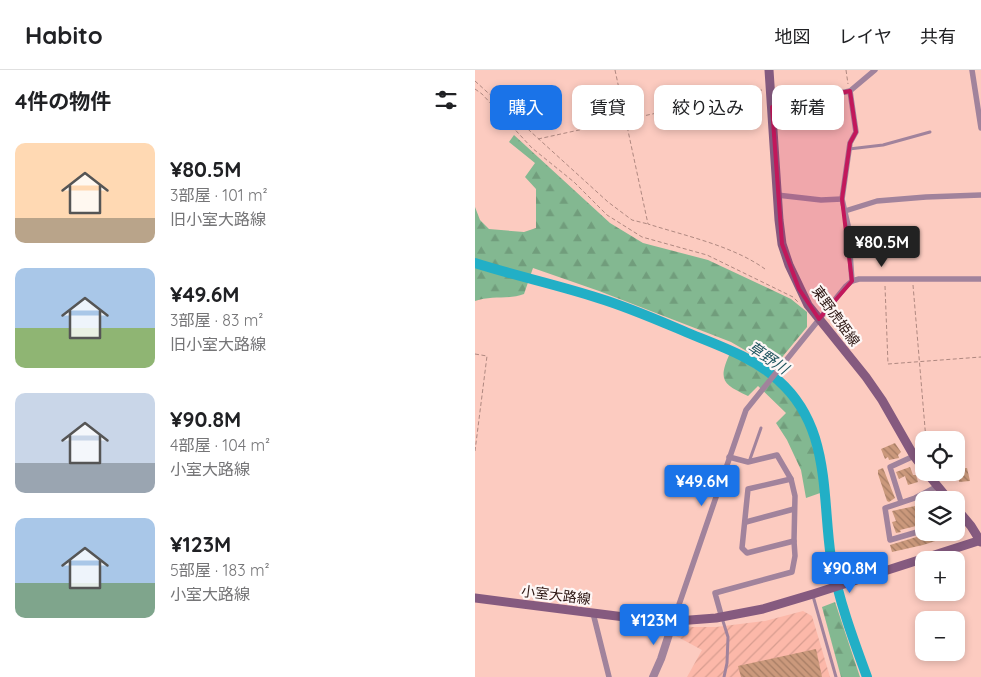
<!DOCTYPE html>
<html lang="ja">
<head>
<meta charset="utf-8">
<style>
  body { margin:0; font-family:Quicksand,"Noto Sans JP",sans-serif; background:#f6f6f6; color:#202124; height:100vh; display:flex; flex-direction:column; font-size:19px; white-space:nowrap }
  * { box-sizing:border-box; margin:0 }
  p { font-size:16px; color:#757577 }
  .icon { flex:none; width:28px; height:28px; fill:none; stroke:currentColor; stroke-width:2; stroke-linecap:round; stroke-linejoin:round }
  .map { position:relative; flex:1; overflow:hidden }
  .sheet { display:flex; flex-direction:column; background:#fff; width:475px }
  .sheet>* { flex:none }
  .guide { position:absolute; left:15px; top:15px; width:415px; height:45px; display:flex; gap:10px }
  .fabs { position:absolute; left:440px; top:361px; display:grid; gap:10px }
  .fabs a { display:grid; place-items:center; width:50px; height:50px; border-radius:10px; background:#fff; box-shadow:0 2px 8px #0003; font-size:25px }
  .price { position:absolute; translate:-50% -42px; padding:0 11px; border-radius:5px; background:#1a73e8; color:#fff; font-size:16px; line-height:32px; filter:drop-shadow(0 1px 2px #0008) }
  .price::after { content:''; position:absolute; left:50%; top:30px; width:15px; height:11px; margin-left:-8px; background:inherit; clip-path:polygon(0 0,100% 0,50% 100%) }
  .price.on { background:#222; color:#fff }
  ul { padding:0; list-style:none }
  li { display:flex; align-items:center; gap:15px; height:125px; padding:0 15px }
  li span { display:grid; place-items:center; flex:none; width:140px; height:100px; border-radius:10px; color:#555 }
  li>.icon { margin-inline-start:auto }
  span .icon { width:60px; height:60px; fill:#fffc; stroke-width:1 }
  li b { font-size:21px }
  h2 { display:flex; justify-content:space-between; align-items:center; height:60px; padding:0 15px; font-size:21px }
  .pill { padding:0 18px; border-radius:10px; background:#fff; box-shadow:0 2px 8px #0003; font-size:18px; line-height:45px }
  .pill.on { background:#1a73e8; color:#fff }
  header { display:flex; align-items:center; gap:30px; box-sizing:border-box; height:70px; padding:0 25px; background:#fff; border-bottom:1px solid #e0e0e0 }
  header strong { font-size:24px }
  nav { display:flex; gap:28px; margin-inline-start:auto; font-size:18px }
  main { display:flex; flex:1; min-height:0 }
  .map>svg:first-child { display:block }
  .industrial { fill:url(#industrial-furrows) }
  .forest { fill:url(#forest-firs) }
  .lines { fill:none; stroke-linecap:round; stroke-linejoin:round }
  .river { stroke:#22afc6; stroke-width:10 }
  .building { fill:url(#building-back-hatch) }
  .path { stroke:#af8880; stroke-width:1; stroke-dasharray:4 2.5; stroke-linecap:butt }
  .service { stroke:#a1839c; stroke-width:3 }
  .minor { stroke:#a1839c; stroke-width:5.5 }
  .tertiary { stroke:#a1839c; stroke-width:8 }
  .secondary { stroke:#855a7f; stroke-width:9 }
  .marked { fill:#c2185b; fill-opacity:0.2; stroke:#c2185b; stroke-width:4; stroke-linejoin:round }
  .labels { text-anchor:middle; stroke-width:4.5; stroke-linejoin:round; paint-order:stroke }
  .street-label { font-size:14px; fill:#2a1410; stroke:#fef7f6 }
  .water-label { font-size:15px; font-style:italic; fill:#1e545e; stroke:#fef7f6 }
</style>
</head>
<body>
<header>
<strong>Habito</strong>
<nav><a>地図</a><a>レイヤ</a><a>共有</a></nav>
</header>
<main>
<section class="sheet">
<h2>4件の物件<svg class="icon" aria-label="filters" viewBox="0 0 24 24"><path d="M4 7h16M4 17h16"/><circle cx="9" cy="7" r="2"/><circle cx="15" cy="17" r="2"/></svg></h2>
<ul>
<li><span style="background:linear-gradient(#ffd9b3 75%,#b9a48a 0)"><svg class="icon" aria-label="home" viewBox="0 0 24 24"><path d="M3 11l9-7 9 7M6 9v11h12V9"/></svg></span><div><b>¥80.5M</b><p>3部屋 · 101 m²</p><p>旧小室大路線</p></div></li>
<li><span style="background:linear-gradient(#a9c7e8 60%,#8fb573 0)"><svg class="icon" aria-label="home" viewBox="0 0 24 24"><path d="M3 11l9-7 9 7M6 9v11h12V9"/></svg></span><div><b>¥49.6M</b><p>3部屋 · 83 m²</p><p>旧小室大路線</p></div></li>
<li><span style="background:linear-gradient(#c9d6e8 70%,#9aa5b1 0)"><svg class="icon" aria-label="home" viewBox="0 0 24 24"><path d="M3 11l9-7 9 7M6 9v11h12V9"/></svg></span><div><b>¥90.8M</b><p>4部屋 · 104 m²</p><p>小室大路線</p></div></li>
<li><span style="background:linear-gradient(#a9c7e8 65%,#7fa58c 0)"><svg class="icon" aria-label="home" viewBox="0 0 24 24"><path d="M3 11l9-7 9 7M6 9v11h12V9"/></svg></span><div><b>¥123M</b><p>5部屋 · 183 m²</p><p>小室大路線</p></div></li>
</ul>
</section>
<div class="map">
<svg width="506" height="607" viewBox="0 0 506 607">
  <defs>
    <pattern id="industrial-furrows" width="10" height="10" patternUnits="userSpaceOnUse" patternTransform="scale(1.25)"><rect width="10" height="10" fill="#fcb8a9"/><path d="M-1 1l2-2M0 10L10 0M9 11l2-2" fill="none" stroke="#d89d90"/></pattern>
    <pattern id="forest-firs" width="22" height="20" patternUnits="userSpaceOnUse" patternTransform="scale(1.25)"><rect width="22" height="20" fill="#83b891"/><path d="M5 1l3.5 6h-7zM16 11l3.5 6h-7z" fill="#719d7c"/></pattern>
    <pattern id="building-back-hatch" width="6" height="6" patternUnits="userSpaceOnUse" patternTransform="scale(1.25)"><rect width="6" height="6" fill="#cb997c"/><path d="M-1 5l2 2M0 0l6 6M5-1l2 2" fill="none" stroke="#a57c64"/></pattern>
  </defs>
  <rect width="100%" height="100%" fill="#fccbc0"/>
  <path class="industrial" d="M328,541L337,546L355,607H212L227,580L201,566L202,563L209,557H241L290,551Z"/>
  <g class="forest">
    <path d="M39,65L135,153L168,173L233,190L316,229L332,242V257L299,297L256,272L124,221L58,198L49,224C33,230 16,225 0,231V137L5,150L14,159L49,162L61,158V119L50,107L60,93L34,72Z"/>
    <path d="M255,283C271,293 289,303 303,315C334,341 340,384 348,422L331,428L326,400L312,370L301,353L311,343L283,316L273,326C247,314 243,310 255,283Z"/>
    <path d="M360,532L385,607H366L347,537Z"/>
  </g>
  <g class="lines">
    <path class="river" d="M0,193C41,206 83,215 123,228C156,238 187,252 218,265C248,277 281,289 304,311C322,327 333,346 340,368C352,407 350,448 356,488C363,528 378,569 392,607"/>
  </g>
  <g class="building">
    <path d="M420,373L426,382L423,385L424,388L414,390L413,387L410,389L406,379Z"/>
    <path d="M435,397L438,405H441L443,412L433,415L430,406L424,409L421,402Z"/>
    <path d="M408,398L420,428L414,432L412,431L403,404V400Z"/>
    <path d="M483,398H492L495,411L484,412Z"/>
    <path d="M449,431V454L425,460L426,462L421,463L417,452L421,451L417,441L440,436L443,433Z"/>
    <path d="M458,462L482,464L448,475L417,482L415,475Z"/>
    <path d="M341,579L347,607H266L263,596Z"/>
  </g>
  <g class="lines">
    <g class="path">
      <path d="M140,0L173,154C211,166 258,176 290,199"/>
      <path d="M371,0L373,14"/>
      <path d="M0,11L133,132L157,150L173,154"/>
      <path d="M0,19L7,24L57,78L99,112L132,145L167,167L232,185L318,227L323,232"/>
      <path d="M63,69L287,20"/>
      <path d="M438,215L451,370"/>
      <path d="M410,216L413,294L506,287"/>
      <path d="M0,284L12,286L0,381"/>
    </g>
    <g class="service">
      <path d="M374,79L408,75L455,62"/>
      <path d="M274,392L286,358"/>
      <path d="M338,526L361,607"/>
      <path d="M247,548L253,567L252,593L249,607"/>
    </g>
    <g class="minor">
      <path d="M497,0L506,58"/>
      <path d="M375,21L381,62L375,73L367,129L373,155L377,211"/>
      <path d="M297,37L375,21L400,0"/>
      <path d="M302,125L346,130L367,129"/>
      <path d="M370,141L402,131L451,127L506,125"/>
      <path d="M316,409L273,419L267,478L272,483L319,471"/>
      <path d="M426,432L415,397L439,386"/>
      <path d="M271,452L319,439"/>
      <path d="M449,460L415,470L410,438L440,428L463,416"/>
      <path d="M118,543L134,607"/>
      <path d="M247,548L240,523L317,502L320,486L319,471L320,426L316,409L302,385L273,392L254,387"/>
      <path d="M198,552L271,340L371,216L377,211L384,209H506"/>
    </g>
    <path class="tertiary" d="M178,607L186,589L198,552"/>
    <g class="secondary">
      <path d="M294,0L304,150L307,174L314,195L333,235L391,307L407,330L439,386L449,399"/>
      <path d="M451,402L474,430"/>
      <path d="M481,438L496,456L506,472"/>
      <path d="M0,528L189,552L241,548L288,539L338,524L506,470"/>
    </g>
  </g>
  <path class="marked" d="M375,21L381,62L375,73L367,129L377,211L344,249L324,219L307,174L297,37Z"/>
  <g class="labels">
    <g class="street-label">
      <text transform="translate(361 246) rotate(54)" y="5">東野虎姫線</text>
      <text transform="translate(81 525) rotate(7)" y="5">小室大路線</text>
    </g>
    <g class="water-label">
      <text transform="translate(293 288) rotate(34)" y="5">草野川</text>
    </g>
  </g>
</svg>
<div class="fabs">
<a><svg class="icon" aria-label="locate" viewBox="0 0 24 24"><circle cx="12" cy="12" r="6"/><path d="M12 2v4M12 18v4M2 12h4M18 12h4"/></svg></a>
<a><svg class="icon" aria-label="layers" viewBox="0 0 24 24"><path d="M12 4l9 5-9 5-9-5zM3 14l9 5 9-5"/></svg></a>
<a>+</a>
<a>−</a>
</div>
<b class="price on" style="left:407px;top:198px">¥80.5M</b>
<b class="price" style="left:227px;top:437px">¥49.6M</b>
<b class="price" style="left:375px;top:524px">¥90.8M</b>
<b class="price" style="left:179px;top:576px">¥123M</b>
<div class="guide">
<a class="pill on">購入</a>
<a class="pill">賃貸</a>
<a class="pill">絞り込み</a>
<a class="pill">新着</a>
</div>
</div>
</main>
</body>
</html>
